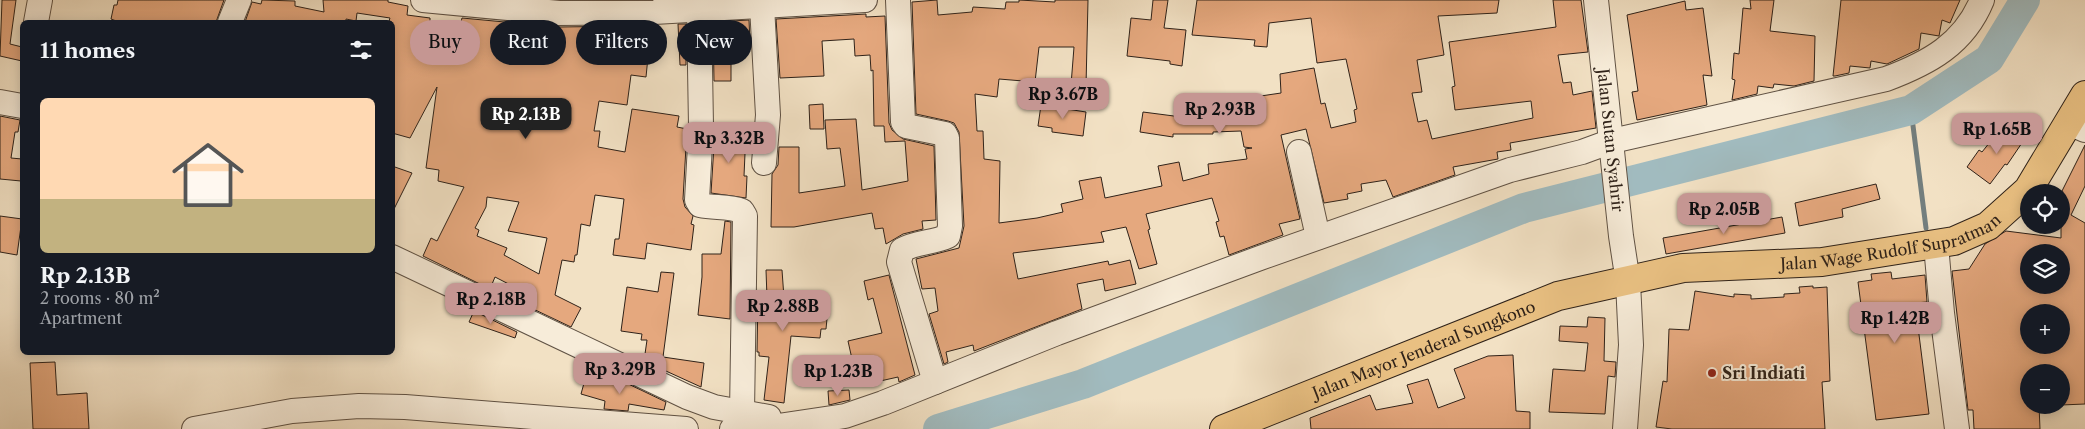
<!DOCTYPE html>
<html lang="en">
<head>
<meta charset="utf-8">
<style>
  body { margin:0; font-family:"Libre Caslon Text",serif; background:#242831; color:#f1f3f6; height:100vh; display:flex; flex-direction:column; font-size:19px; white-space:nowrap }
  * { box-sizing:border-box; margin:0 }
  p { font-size:16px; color:#9ea1a6 }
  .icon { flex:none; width:28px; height:28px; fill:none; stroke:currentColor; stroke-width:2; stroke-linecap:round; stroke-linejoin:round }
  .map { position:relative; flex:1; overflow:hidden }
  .panel { position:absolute; left:20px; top:20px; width:375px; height:335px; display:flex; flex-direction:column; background:#171b24; border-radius:8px; box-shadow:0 2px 12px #0003 }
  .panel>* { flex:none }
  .hud { position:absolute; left:410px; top:20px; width:475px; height:45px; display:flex; gap:10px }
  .tools { position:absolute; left:2020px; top:184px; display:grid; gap:10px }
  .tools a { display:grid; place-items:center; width:50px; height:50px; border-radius:50%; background:#171b24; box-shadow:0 2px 12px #0003; font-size:25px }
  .price { position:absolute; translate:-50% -42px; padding:0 11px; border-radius:10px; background:#c59692; color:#111; font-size:16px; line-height:32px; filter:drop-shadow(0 1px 2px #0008) }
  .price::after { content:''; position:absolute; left:50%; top:30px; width:15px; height:11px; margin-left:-8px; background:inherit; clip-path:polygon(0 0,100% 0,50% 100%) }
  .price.on { background:#222; color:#fff }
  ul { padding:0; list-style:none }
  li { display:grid; align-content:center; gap:10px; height:265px; padding:0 20px }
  li span { display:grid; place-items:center; height:155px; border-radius:8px; color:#555 }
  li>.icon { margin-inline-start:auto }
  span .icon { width:90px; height:90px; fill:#fffc; stroke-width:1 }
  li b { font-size:21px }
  h2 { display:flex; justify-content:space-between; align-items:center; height:60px; padding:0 20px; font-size:21px }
  .pill { padding:0 18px; border-radius:22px; background:#171b24; box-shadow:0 2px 12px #0003; font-size:18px; line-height:45px }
  .pill.on { background:#c59692; color:#111 }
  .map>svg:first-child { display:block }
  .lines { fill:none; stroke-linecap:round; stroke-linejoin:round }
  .stream { stroke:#737e7d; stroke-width:5 }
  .river { stroke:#a1bbbf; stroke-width:30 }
  .building { fill:#e5a87e; stroke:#2f2219; fill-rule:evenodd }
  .minor-casing { stroke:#605244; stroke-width:26 }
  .major-casing { stroke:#2f2219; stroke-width:30 }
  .minor { stroke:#f7ecd9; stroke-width:24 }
  .major { stroke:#e9c082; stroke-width:28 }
  .poi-dot { fill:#8f2418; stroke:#f7ecd9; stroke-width:2 }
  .labels { text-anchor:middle; stroke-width:4; stroke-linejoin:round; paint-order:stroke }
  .street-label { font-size:16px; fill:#2f2219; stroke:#f7ecd9 }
  .poi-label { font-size:16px; font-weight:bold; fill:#2f2219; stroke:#f7ecd9; text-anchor:start }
</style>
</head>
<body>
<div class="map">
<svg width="2085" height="429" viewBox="0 0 2085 429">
  <rect width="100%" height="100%" fill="#f2e1c4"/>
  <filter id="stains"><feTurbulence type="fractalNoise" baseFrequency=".004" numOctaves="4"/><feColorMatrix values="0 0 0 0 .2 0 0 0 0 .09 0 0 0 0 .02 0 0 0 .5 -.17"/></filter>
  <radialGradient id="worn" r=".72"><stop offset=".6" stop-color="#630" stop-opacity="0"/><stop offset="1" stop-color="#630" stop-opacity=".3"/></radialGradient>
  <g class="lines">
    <path class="stream" d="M1911,110L1926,228"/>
    <path class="river" d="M938,429L1083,384L1524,208L1911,110L1989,59L2025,0"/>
  </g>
  <g class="building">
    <path d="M2,0H16L10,44L22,47V61L0,56Z"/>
    <path d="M118,0H224L216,22H119L111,19L114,5H117Z"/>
    <path d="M262,0L295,1V6L324,12L323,0H388V2L408,6L407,15L430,18V22L460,26L462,18L558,27L637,26L634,45L649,47L646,77L631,75L627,105L599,101L594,131H600L598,147L625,152L632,109L679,116L677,127L687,129L683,199L685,207L693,216L691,224L694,225L691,250L647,243L645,259L613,255L615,239H619L624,199L595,195L590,226L581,224L577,255H575L574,262L562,260L555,295L581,308L571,327L529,307L534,297L495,277L490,289L423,256L431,238L437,241L464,187L438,181L439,170L426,168L437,87L410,138L392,133V22L389,21L390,18L357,13L356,21L346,19V22H245L252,2L261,4ZM487,197L519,202L508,231L547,238L539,274L504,255L507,248L477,236L479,230L475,228L486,207Z"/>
    <path d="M937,0L938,15L972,12L973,7L1005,9L1006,2H1019V0L1055,2V0H1088L1086,86L1071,85L1074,47H1039L1035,82L999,79L997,97L975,94L977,131H983L984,159L1000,161L999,223L1037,218L1063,212L1061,204L1083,199L1079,181L1101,177L1105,198L1162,186L1158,166L1179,162L1183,181L1209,174L1208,164L1247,159L1245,149L1252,148L1244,147L1241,131L1213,132V134H1173V137L1140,132L1143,112L1197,119V108H1227V105H1256L1254,97L1281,93L1280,74L1314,68L1321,104L1325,103L1331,128L1356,122L1354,110L1357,109L1346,59L1317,63L1311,18L1269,23L1267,47L1254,46L1255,40L1192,35L1197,0H1499L1497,13L1438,16L1444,55L1417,60L1422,92L1412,93L1418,122L1427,120L1432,139L1533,118L1531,101L1455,110L1452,87L1455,86L1449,42L1556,27L1553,0H1581L1588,52L1558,55L1563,83L1571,82L1573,95L1592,91L1596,128L1510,143L1511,150L1497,152L1498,159L1453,167L1455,175L1393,197L1386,180L1361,184L1362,191L1347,194L1348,199L1324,203L1306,129L1281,135L1300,219L1279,224L1283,235L1229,255L1224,236L1220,237L1216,222L1219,221L1212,198L1146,214L1150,229L1148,230L1157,264L1139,269L1126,227L1101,232L1104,242L1013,253L1018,279L1108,261L1109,265L1130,260L1136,284L1105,291L1103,279L1077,284L1082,309L974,351L973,345L946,352L948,362L944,364L929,314L938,311L935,288L922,289L916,259L959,248L964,226L959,132L954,123L948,121L916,114L912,2Z"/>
    <path d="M1153,0H1168L1164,28L1186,30L1182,66L1170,64V61L1127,56L1131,18L1151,20Z"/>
    <path d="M1750,0H1774L1770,31L1815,36L1814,81L1794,86L1774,84L1773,88L1758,86L1757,94L1732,100L1735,80L1732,79L1734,53L1739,54L1743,8L1751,9Z"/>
    <path d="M1841,0H1960L1950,23L1942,20L1939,36L1921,33L1919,49L1887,64L1871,61L1870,68L1850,66L1849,73L1835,76H1833Z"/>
    <path d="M1685,1L1686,10L1703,8L1712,76L1703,75L1707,105L1637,120L1632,92L1638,91L1627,15Z"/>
    <path d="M866,14V17L885,16L889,123L892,130L903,139L934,146L936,220L922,221L923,229L903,234L886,244L883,228L875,229L872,213L794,227H771L772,174L778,165L779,147H799V193L845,186L840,148L827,149L825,120L856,119L862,190L908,181L905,141L885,142L884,126H874L873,70L871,71L870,55L855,56L854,39L822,41L824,76L780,78L776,19Z"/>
    <path d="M749,20L750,43L731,44V81H714L713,22Z"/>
    <path d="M678,24H686V65H680Z"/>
    <path d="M823,104L824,129H810L809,105Z"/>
    <path d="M1041,105L1086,112L1083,136L1052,132V128L1038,126Z"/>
    <path d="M0,116L20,120L18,132H15L11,158L22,159L21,181L0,179Z"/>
    <path d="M2015,126L2028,134L2007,165L2005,164L1990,184L1967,167L1979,150L1982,152L1990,142L1994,145L2002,134L2008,138Z"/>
    <path d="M715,129L746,131L744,176H747L746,198L711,193Z"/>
    <path d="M2085,145V186L2071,215L2085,223V404L2061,405V372H2029V405H2039L2040,429H1974L1973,410H1968L1952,271L1969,269L1985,244L2006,231L2061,238V193ZM2029,252H2061V285H2029ZM2029,312H2061V345H2029Z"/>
    <path d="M392,166L412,173L392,213Z"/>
    <path d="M1876,184L1880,199L1842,209L1843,217L1799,226L1795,203Z"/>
    <path d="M0,216L22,219L17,255L0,252Z"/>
    <path d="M1782,217L1785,233L1666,254L1663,238Z"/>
    <path d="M725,221L731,222L730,319L698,315L702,277V254H721Z"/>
    <path d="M766,270H782L784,298L794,299V306L828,308L826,329H821L820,338L791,336L784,403L764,400L769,357L759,356V352H757L758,297L767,298Z"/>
    <path d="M661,272L674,273L663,357L704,363L701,387L644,361L647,340H641L642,334L621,331L627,287L658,292Z"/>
    <path d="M1891,272L1892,279L1925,275L1927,302L1915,303L1929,414L1876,420L1858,282L1872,280L1871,274Z"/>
    <path d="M889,275L915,375L899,382L898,377L858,386L848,341L882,333L873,298L868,300L864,281Z"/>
    <path d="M1813,286V288L1827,287L1830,381L1822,382L1825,429H1672L1656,427L1663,381L1667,382L1669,329L1689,330L1695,291L1734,297V294L1751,295V299L1784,297V294L1800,293L1799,287Z"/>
    <path d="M474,311L517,332L515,338L469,322Z"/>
    <path d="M1588,317L1605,318L1604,361L1616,362L1615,377L1608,376L1605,414L1549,412L1553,369L1585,371L1588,343L1559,341L1560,326L1587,327Z"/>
    <path d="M1513,355L1516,411L1530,412V429H1311L1310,418L1370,395L1376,410L1413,403L1407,385L1428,379L1438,408L1465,398L1454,369L1488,356Z"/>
    <path d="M55,362L57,395L87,393L89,429H33L30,363Z"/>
    <path d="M586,376L618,386L620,380L666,402L664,410L629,404L628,411L604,409L605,401L581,394Z"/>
    <path d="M849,390L850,400L829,405L828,391Z"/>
  </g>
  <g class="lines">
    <g class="minor-casing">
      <g id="minor">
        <path d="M423,0L559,13L654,12L865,0"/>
        <path d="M898,0L903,122L906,126L945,134L947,138L950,226L948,236C933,243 916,242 902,250L899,262L935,382"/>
        <path id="s1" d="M1596,0L1621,236L1628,282L1631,345L1625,429"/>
        <path d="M762,6L768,115L764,163"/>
        <path d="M699,9L701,126L697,200L700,205C714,208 729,206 742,211L745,216L742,413"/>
        <path d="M36,22L40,0"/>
        <path d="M230,22L239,0"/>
        <path d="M0,102L22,106"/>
        <path d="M2069,123L2085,130"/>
        <path d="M1299,152L1318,237"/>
        <path d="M1936,245L1942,313L1957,429"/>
        <path d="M392,257L687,397L714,407L769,417"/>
        <path d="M194,429L292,411L359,406L405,407L686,429"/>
        <path d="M732,429L778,426L845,416L883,403L1057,333L1260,258L1510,170L1582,152L1612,141L1886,79C1929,63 1964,44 1982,0"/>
      </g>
    </g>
    <g class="major-casing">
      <g id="major">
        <path id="s2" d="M1224,429L1558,296L1683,268L1822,262L1954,241L1988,226L2028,190L2085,95"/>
      </g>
    </g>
    <use href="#minor" class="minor"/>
    <use href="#major" class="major"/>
  </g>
  <circle class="poi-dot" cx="1712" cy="373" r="5"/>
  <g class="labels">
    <g class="street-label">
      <text dy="6" stroke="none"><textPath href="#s1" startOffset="141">Jalan Sutan Syahrir</textPath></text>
      <text dy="6" stroke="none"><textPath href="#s2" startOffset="698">Jalan Wage Rudolf Supratman</textPath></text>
      <text dy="6" stroke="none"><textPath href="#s2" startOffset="215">Jalan Mayor Jenderal Sungkono</textPath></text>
    </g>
    <g class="poi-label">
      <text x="1722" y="379">Sri Indiati</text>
    </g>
  </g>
  <rect width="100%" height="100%" filter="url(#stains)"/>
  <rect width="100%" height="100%" fill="url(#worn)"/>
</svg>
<div class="tools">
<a><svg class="icon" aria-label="locate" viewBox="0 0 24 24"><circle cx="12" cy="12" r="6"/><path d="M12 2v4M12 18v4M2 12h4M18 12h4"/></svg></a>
<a><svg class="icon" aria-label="layers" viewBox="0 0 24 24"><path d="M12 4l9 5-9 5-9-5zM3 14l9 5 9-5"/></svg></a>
<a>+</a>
<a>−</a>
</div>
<b class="price" style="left:1063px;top:120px">Rp 3.67B</b>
<b class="price" style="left:1220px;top:135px">Rp 2.93B</b>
<b class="price on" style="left:526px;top:140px">Rp 2.13B</b>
<b class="price" style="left:1997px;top:155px">Rp 1.65B</b>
<b class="price" style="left:729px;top:164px">Rp 3.32B</b>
<b class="price" style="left:1724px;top:235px">Rp 2.05B</b>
<b class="price" style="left:491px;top:325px">Rp 2.18B</b>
<b class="price" style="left:783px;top:332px">Rp 2.88B</b>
<b class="price" style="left:1895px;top:344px">Rp 1.42B</b>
<b class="price" style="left:620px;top:395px">Rp 3.29B</b>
<b class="price" style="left:838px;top:397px">Rp 1.23B</b>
<div class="hud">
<a class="pill on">Buy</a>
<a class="pill">Rent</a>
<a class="pill">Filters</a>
<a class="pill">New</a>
</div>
<section class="panel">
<h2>11 homes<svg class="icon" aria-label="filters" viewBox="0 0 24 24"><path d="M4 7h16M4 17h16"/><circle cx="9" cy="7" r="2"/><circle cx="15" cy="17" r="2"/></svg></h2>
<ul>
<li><span style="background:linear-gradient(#ffd9b3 65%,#c2b280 0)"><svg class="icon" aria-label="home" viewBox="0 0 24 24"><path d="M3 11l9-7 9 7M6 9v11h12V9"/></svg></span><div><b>Rp 2.13B</b><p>2 rooms · 80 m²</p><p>Apartment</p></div></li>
</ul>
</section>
</div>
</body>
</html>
